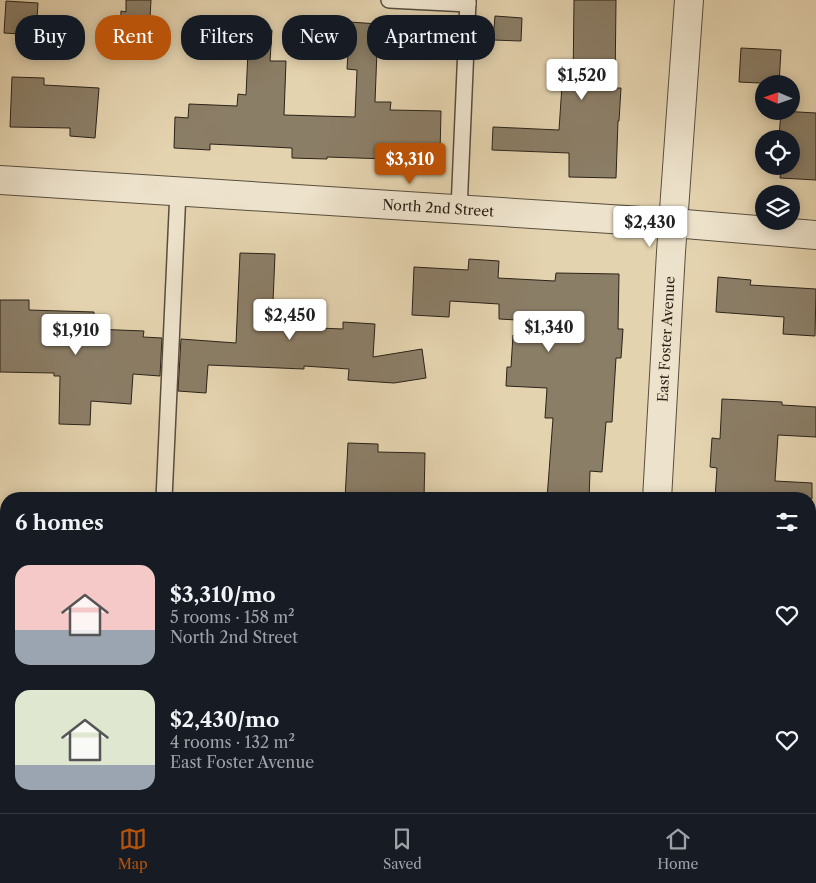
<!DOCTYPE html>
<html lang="en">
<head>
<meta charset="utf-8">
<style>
  body { margin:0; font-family:"Libre Caslon Text",serif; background:#242831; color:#f1f3f6; height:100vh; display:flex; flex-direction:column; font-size:19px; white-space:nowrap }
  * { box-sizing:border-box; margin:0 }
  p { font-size:16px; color:#9ea1a6 }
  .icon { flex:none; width:28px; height:28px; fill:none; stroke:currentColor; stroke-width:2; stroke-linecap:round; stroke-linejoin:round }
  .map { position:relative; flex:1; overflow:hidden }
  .sheet { position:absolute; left:0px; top:492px; width:816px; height:321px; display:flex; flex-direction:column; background:#171b24; border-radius:20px 20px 0 0; box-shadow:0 2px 12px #0003 }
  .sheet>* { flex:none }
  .top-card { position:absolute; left:15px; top:15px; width:500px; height:45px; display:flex; gap:10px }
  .needle { width:32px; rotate:272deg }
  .tools { position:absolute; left:755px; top:75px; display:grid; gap:10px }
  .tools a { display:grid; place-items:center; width:45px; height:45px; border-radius:50%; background:#171b24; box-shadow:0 2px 12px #0003; font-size:25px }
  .price { position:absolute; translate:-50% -42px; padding:0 11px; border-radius:5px; background:#fff; color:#222; font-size:16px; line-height:32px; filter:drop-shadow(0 1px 2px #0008) }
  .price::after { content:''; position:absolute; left:50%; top:30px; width:15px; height:11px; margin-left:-8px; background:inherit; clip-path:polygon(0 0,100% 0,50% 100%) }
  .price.current { background:#b45309; color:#fff }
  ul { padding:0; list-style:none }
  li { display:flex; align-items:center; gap:15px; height:125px; padding:0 15px }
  li span { display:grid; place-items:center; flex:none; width:140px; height:100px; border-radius:15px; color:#555 }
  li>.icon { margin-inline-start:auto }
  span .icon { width:60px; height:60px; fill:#fffc; stroke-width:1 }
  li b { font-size:21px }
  h2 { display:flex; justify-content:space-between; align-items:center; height:60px; padding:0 15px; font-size:21px }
  .chip { padding:0 18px; border-radius:20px; background:#171b24; box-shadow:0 2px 12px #0003; font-size:18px; line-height:45px }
  .chip.current { background:#b45309; color:#fff }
  .menu { display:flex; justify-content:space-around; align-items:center; height:70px; border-top:1px solid #363941; background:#171b24; font-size:14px; color:#9ea1a6 }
  .menu a { display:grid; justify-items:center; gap:2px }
  .menu .current { color:#b45309 }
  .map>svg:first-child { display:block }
  .building { fill:#8b7e67; stroke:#2b2218 }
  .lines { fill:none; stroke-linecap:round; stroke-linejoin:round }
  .lane-casing { stroke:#594e3e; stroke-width:18 }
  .street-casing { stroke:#594e3e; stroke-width:30 }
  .secondary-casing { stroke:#2b2218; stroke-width:30 }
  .lane { stroke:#ede2cb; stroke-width:15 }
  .street { stroke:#ede2cb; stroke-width:28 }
  .secondary { stroke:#ede2cb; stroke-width:28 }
  .labels { text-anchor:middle; stroke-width:5; stroke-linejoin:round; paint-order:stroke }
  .street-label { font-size:14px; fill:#2b2218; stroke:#ede2cb }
</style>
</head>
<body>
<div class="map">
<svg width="816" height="813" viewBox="0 0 816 813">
  <rect width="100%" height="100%" fill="#e4d3af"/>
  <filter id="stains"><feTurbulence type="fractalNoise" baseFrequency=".004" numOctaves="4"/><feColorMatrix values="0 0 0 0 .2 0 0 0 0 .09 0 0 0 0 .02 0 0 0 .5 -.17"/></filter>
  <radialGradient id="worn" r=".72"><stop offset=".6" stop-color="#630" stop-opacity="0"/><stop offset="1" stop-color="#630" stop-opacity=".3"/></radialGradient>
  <g class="building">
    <path d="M126,0H151L148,53L119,51L121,11L126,12Z"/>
    <path d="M574,0H616L615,88H621L619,121H618L616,178L569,177V153L492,150L493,127L559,130L562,85H573Z"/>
    <path d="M6,1L38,3L36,35L4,33Z"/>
    <path d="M495,16L522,18L521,41L493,40Z"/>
    <path d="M350,22L378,24L375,102H391L390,110L441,111L440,154L389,153L388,159L327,157V159L292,158V148L210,144V150L174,148L175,117L188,118L189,104L237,106L238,94L246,95L249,29L272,30L270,61H286L284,115L355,117L357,70L347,69Z"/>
    <path d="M741,48L781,50L779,84L739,82Z"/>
    <path d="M12,77L44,78V85L99,88L95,138L70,136V128L10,127Z"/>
    <path d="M781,111L816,113V180L780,178L781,166H791V139L779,137Z"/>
    <path d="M240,253L275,254L272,326L343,329V322L375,324L373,357L422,349L426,378L394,383L348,380L349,369L304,366V369L208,365L206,393L178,391L181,339L236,343Z"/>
    <path d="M469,259L499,261L498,278L555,281L556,273L619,274L618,329H623L621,358H616L612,422H606L602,472L590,471L589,499H547L553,418H545L547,388L506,386L507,367H511L513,335L536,332L535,321L499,319V304L450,301L449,317L412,315L414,267L468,270Z"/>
    <path d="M718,277L751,280L750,285L816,289L815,336L783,334L784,317L716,312Z"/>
    <path d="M0,300H29V310L94,312L93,329L144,331L143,337L162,338L160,376L133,374L131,404L91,401L90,425L59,424L60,376H54V373L0,372Z"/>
    <path d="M722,399L782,402V405L816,407V437L778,435L775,481L812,483V499H715L717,468L710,467L712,438L720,439Z"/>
    <path d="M348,443L378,444V452L425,453L424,499H345Z"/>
  </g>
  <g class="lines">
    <g class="lane-casing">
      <g id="lane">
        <path d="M389,0L468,4"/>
        <path d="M459,210L468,0"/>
        <path d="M164,499L178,191"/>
        <path d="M0,612L6,614"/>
      </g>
    </g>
    <g class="street-casing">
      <g id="street">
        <path id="s1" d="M0,180L673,223L816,235"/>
        <path id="s2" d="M657,499L671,252L689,0"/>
        <path d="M810,646L816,647"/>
        <path d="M44,813V808"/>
        <path d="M639,813L640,808"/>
      </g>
    </g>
    <g class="secondary-casing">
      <g id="secondary">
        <path d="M0,802H6"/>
        <path d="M128,808L239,813"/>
      </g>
    </g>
    <use href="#lane" class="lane"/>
    <use href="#street" class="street"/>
    <use href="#secondary" class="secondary"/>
  </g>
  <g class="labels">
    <g class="street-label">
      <text dy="5" stroke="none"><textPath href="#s1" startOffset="439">North 2nd Street</textPath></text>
      <text dy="5" stroke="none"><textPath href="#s2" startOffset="160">East Foster Avenue</textPath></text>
    </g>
  </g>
  <rect width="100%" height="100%" filter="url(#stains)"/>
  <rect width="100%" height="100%" fill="url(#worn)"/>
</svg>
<div class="tools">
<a><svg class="needle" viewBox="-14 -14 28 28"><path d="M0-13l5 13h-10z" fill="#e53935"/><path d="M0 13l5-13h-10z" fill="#9ea1a6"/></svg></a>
<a><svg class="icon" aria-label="locate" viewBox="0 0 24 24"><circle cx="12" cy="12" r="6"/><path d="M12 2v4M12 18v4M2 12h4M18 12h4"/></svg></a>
<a><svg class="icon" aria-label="layers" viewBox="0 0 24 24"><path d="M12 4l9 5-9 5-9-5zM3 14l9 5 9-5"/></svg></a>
</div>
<b class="price" style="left:582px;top:101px">$1,520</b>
<b class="price current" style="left:410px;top:185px">$3,310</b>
<b class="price" style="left:650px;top:248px">$2,430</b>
<b class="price" style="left:290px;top:341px">$2,450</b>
<b class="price" style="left:549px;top:353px">$1,340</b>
<b class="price" style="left:76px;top:356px">$1,910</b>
<div class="top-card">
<a class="chip">Buy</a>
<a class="chip current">Rent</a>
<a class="chip">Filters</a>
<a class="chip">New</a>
<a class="chip">Apartment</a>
</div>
<section class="sheet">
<h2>6 homes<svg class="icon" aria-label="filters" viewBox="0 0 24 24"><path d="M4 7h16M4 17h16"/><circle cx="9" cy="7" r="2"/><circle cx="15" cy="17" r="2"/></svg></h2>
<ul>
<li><span style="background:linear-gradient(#f6c9c9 65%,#9aa5b1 0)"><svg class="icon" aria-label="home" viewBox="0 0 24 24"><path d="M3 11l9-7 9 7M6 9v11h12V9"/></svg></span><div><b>$3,310/mo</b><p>5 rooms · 158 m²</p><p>North 2nd Street</p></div><svg class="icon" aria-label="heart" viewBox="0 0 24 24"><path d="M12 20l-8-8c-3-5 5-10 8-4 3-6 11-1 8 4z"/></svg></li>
<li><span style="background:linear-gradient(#dfe7d0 75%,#9aa5b1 0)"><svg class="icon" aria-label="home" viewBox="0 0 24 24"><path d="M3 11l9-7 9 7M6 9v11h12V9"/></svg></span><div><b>$2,430/mo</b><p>4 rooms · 132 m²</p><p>East Foster Avenue</p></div><svg class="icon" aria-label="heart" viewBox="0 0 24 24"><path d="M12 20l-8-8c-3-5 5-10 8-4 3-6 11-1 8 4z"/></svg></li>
</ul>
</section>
</div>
<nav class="menu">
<a class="current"><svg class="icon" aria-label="map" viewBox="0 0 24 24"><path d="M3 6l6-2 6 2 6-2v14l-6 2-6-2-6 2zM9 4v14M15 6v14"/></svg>Map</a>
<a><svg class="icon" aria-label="saved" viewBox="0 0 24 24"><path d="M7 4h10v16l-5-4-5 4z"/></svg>Saved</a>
<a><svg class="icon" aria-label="home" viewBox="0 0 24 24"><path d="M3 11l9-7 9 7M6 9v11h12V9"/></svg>Home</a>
</nav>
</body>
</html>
